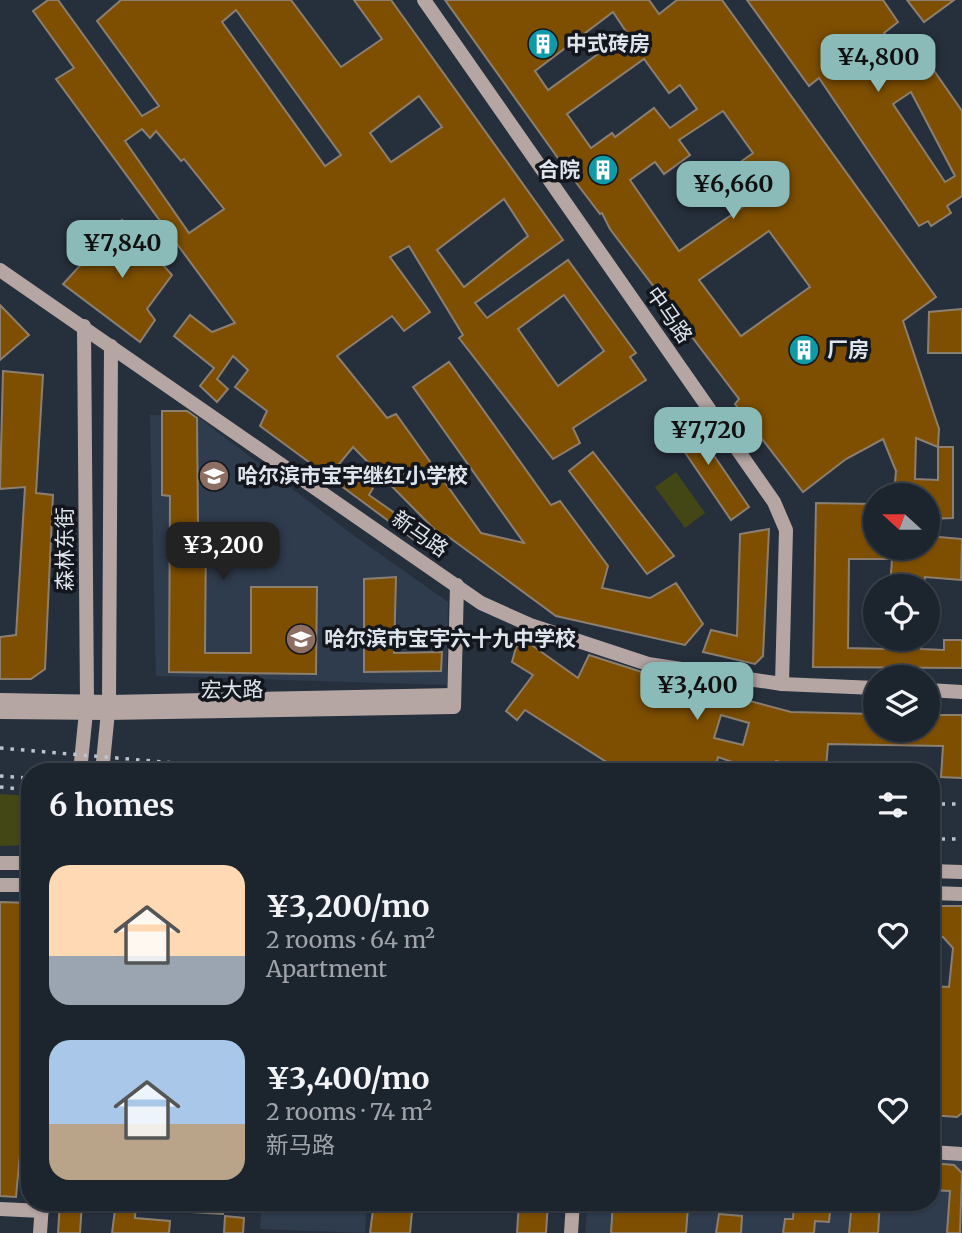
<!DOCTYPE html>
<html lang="en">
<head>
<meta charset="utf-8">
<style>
  body { margin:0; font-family:Merriweather,"Noto Sans SC",serif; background:#252c36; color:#f1f3f6; height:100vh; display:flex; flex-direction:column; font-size:26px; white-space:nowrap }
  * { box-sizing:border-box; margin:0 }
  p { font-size:23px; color:#a0a4aa }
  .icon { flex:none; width:38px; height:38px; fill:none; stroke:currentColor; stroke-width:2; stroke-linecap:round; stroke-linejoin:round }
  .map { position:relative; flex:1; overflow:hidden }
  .drawer { position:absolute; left:21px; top:763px; width:919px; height:448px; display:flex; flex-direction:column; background:#1c242e; border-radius:28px; box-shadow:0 2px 5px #0004,0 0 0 2px #3a414a }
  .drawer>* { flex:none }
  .needle { width:46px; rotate:291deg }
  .controls { position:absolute; left:863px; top:483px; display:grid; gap:14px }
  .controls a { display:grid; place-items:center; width:77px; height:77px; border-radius:50%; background:#1c242e; box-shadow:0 2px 5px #0004,0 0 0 2px #3a414a; font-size:35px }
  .price { position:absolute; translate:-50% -60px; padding:0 16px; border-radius:14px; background:#8bbbb9; color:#111; font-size:23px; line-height:46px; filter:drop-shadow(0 2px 4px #0008) }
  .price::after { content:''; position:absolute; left:50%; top:42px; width:21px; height:16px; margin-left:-10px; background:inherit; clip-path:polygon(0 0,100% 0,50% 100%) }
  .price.current { background:#222; color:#fff }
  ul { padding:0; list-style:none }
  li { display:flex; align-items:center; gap:21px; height:175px; padding:0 28px }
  li span { display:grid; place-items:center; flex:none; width:196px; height:140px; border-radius:21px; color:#555 }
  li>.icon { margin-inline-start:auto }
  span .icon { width:84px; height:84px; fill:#fffc; stroke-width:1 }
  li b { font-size:30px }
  h2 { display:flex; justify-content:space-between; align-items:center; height:84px; padding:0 28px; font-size:30px }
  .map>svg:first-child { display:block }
  .built { fill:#2f3c4e }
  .green { fill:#434716 }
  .building { fill:#7e4f00; stroke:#8c7f70; stroke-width:2; fill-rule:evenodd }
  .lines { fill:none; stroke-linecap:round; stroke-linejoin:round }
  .secondary { stroke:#b5a6a4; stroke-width:14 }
  .rail { stroke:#bbc3cc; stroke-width:3.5; stroke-dasharray:3.5 7; stroke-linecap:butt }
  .labels { text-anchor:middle; stroke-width:7; stroke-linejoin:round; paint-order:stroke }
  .poi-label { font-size:21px; font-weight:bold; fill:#dde4ec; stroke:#13171d; text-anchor:start }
  .street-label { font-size:21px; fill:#dde4ec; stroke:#13171d }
</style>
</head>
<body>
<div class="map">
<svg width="962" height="1233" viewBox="0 0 962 1233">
  <rect width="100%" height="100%" fill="#26303d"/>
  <g class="built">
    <path d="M150,415L198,417L353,535L448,602L447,685L156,676Z"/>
    <path d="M931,1155L962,1160V1233H585L588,1202H931Z"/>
    <path d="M262,1202H367L365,1233L260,1229Z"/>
  </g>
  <g class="green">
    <path d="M676,472L705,513L685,528L655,487Z"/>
    <path d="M0,794L30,796V845L0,846Z"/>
  </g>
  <g class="building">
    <path d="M48,0H58L142,116L159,106L97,21L121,0H291L341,67L382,39L354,0H391L563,240L475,303L487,318L568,260L636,353L630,357L646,380L573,428L580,443L553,459L459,338L463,335L409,246L390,257L430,312L404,331L392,316L337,356L387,418L396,414L481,533L524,543L413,387L449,362L551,505L560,501L608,566L602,588L650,598L676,583L703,624L685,645L556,616L446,535L443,538L353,447L339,464L373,488L369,495L439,544L432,553L260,426L267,411L235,387L248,370L233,356L217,379L228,389L217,402L200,386L214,368L174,336L190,315L212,332L235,323L56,79L74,68L33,11ZM236,10L341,155L325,166L222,22ZM419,96L442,127L391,162L370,133ZM142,129L150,138L156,131L181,161L184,159L224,209L189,233L125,141ZM504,199L528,236L464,287L437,250ZM564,295L604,351L558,386L518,329Z"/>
    <path d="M445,0H649L659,14L677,0H722L936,297L903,321L939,429L938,447H953V518L928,519V495H894L896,471L883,439L846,459L803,492L735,404L739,399L610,229L602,213L600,214L565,168ZM613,12L627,33L548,90L535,71ZM644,59L669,93L680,85L697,109L670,128L654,108L615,137L612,133L591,148L567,114ZM723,111L753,153L728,171L750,202L679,251L630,180L655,162L664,174L690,155L679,140ZM769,231L810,287L741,336L699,280ZM916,438L938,447V480L915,479Z"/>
    <path d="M747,0H883L898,22L884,33L898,49L912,39L962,111V196L947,206L951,213L931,226L928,221L919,226L819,78L809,86ZM911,92L955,176L945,182L893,104Z"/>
    <path d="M907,0H954L924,22Z"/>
    <path d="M122,220L159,253L156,257L172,275L147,309L155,320L140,342L63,284Z"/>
    <path d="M0,305L29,335L0,360Z"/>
    <path d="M962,309V353H928L929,312Z"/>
    <path d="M3,371L43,375L36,493L53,495L45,669L31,679H0V637L16,635L25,487L0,489Z"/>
    <path d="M162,411H187L197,418L198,529H206L205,653H251V587H317L316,674L169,672L170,496L162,495Z"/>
    <path d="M685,413L749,507L731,520L667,426Z"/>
    <path d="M593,452L674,556L647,574L569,471Z"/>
    <path d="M816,503L875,504V548H928V536L962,539L961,580L925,577L924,586H890L892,559H849L848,648L887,649L888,639H922L921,649L944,650V640H962V668L813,667Z"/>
    <path d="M769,529L763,656L755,664L703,652L711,630L737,636L740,534Z"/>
    <path d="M396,577L394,653L442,652L441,671L364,672V579Z"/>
    <path d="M519,636L578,678L589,655L645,673L791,712L875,714V730H928V715H962V778L941,777L943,746L828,744L826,768L795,766L776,761L773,772H761L718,757L715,772L619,770L525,710L517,720L506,711L533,675L512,662ZM721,715L749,723L743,745L714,738Z"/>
    <path d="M0,902L30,903V1046L16,1197L0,1196Z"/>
    <path d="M931,906H962V1113L957,1117L931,1115V986L949,987L953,948L943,937L931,936Z"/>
    <path d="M931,1163L954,1165L962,1173L960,1233H947L950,1191L931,1190Z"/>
    <path d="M60,1202H82L80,1233H58Z"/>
    <path d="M116,1202H136L135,1218L170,1221L169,1233H112Z"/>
    <path d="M158,1202H223V1214L158,1210Z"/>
    <path d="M374,1202H413L410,1233H370Z"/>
    <path d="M519,1202H548L546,1233H517Z"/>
    <path d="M613,1202L688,1207L686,1233H611Z"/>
    <path d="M794,1202H831L829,1222L815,1221L814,1233H783L785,1219H793Z"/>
    <path d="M852,1202H880L878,1233H849Z"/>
    <path d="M719,1214L742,1216L741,1233H716Z"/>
    <path d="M225,1216L244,1218L243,1233H224Z"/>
  </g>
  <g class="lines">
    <g class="secondary">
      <path d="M424,0L774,502L786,530L782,684"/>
      <path d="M0,270L481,603L530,625L648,664L782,684L875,688"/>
      <path d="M928,690L962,692"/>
      <path d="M0,700L109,702L454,695"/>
      <path d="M0,712L107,713L454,707L457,585"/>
      <path d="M80,772L87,702L84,326"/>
      <path d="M102,772L109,702L111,346"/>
      <path d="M0,863H30"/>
      <path d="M931,871L962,872"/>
      <path d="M0,885H30"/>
      <path d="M931,893L962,894"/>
      <path d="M931,1152L962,1154"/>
      <path d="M0,1209L42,1211"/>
      <path d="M40,1233L42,1204"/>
      <path d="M571,1233L573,1202"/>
    </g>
    <g class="rail">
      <path d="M0,748L280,772"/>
      <path d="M0,776L30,778"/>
      <path d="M0,787L30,790"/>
      <path d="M931,804H962"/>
      <path d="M931,839H962"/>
    </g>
  </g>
  <defs>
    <g id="building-disc" transform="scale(1.575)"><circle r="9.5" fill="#0f9aa8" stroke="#13171d"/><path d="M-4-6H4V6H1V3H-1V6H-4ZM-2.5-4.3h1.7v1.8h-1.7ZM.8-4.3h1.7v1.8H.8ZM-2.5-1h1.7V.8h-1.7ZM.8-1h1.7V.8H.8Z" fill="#fff"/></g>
    <g id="school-disc" transform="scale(1.575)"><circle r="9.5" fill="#8d6e63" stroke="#13171d"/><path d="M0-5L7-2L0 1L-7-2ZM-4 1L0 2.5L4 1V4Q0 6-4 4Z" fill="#fff"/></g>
  </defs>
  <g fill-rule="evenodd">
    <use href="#building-disc" x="543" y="44"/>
    <use href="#building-disc" x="603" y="170"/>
    <use href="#building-disc" x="804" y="350"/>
    <use href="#school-disc" x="214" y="476"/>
    <use href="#school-disc" x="301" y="639"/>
  </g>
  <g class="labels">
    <g class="poi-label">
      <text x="566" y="51">中式砖房</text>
      <text x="580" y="177" text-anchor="end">合院</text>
      <text x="827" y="357">厂房</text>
      <text x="237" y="483">哈尔滨市宝宇继红小学校</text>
      <text x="324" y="646">哈尔滨市宝宇六十九中学校</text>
    </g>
    <g class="street-label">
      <text transform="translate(669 315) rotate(55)" y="7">中马路</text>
      <text transform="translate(420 534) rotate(35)" y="7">新马路</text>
      <text transform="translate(65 549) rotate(-90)" y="7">森林东街</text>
      <text transform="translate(232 690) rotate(-1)" y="7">宏大路</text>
    </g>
  </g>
</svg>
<div class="controls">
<a><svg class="needle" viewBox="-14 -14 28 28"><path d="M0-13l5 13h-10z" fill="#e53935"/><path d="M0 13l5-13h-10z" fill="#a0a4aa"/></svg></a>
<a><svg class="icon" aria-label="locate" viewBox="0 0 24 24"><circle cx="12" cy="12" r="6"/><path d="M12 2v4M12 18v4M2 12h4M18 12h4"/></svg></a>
<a><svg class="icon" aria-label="layers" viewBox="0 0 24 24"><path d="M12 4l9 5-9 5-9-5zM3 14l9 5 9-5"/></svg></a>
</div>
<b class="price" style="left:878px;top:94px">¥4,800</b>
<b class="price" style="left:733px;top:221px">¥6,660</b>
<b class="price" style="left:122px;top:280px">¥7,840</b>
<b class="price" style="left:708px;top:467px">¥7,720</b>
<b class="price current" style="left:223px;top:582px">¥3,200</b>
<b class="price" style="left:697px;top:722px">¥3,400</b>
<section class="drawer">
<h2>6 homes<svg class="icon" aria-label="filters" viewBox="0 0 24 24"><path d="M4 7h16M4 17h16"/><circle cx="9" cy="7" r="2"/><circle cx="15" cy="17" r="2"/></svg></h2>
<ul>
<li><span style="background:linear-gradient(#ffd9b3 65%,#9aa5b1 0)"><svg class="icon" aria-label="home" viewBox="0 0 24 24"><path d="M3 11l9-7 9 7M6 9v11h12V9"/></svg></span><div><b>¥3,200/mo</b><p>2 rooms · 64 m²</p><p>Apartment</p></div><svg class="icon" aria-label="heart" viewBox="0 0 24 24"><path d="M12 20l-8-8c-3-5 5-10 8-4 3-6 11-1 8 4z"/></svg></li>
<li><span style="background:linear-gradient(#a9c7e8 60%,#b9a48a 0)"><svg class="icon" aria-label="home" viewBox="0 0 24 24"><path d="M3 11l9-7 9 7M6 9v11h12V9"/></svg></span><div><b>¥3,400/mo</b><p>2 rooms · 74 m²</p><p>新马路</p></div><svg class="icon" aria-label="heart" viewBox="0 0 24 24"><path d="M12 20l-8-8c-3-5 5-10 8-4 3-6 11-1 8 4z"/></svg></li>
</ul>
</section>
</div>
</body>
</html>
